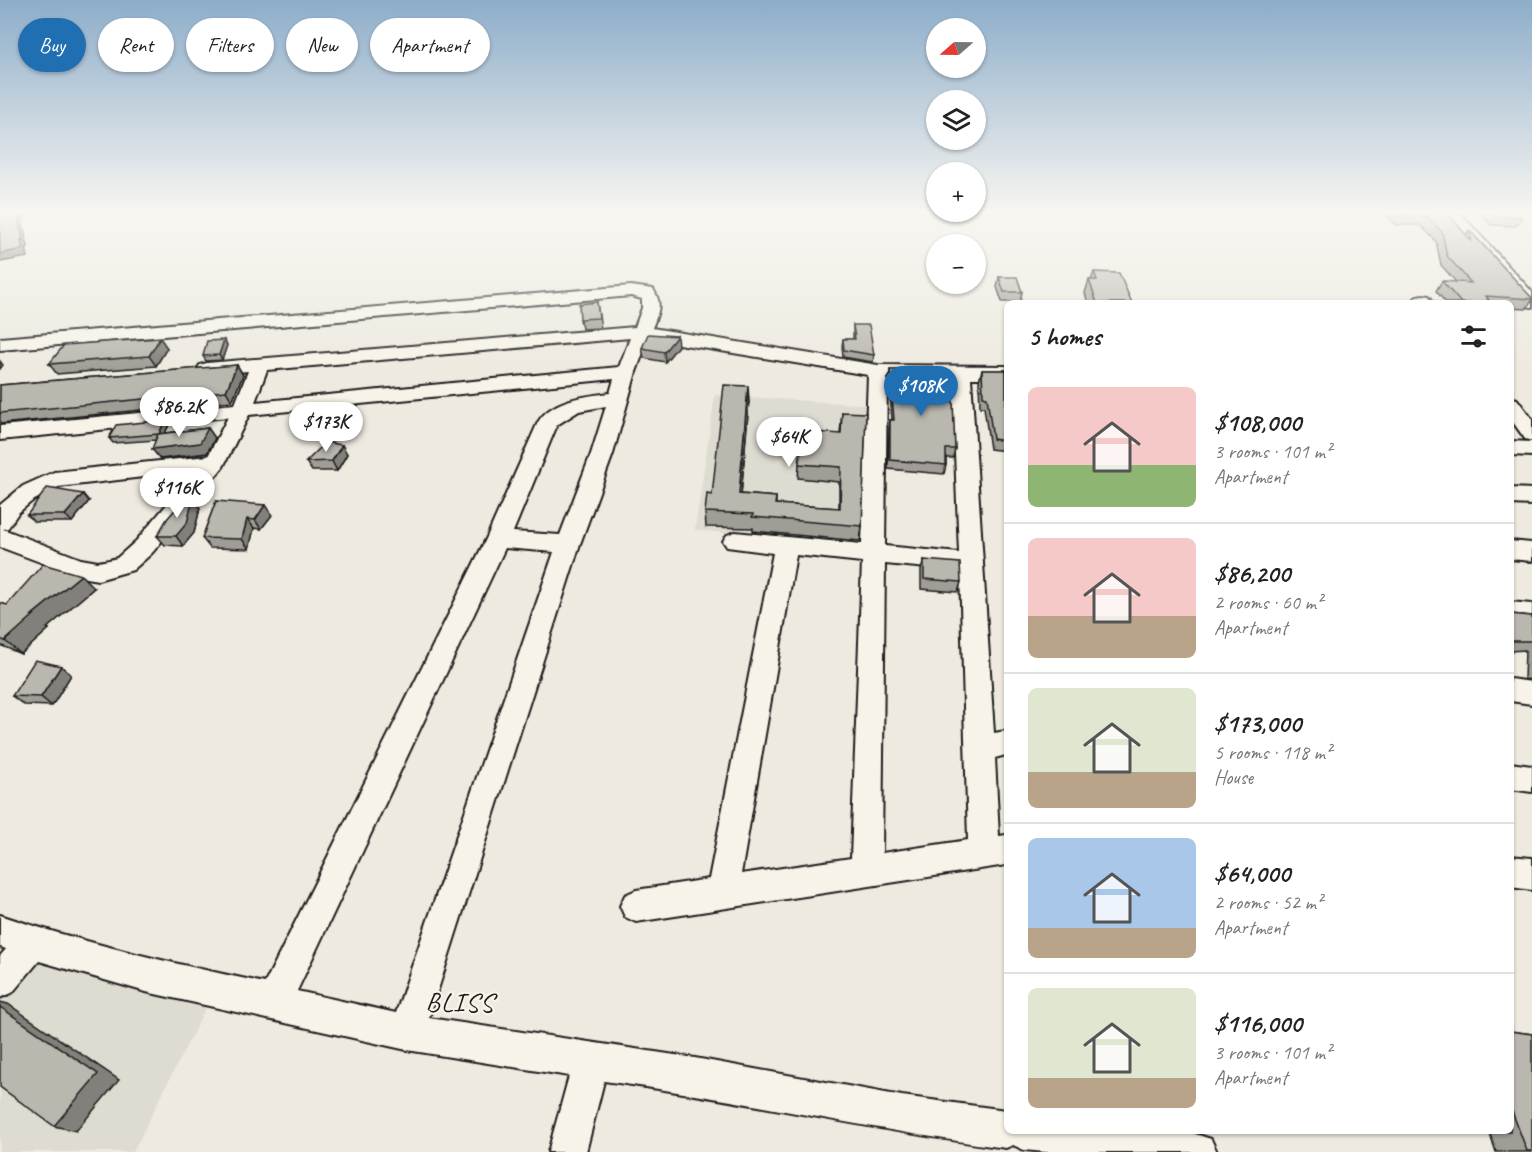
<!DOCTYPE html>
<html lang="en">
<head>
<meta charset="utf-8">
<style>
  body { margin:0; font-family:Caveat,sans-serif; background:#f6f6f6; color:#222; height:100vh; display:flex; flex-direction:column; font-size:22px; white-space:nowrap }
  * { box-sizing:border-box; margin:0 }
  p { font-size:20px; color:#767676 }
  .icon { flex:none; width:33px; height:33px; fill:none; stroke:currentColor; stroke-width:2; stroke-linecap:round; stroke-linejoin:round }
  .map { position:relative; flex:1; overflow:hidden }
  .side { position:absolute; left:1004px; top:300px; width:510px; height:834px; display:flex; flex-direction:column; background:#fff; border-radius:9px; box-shadow:0 2px 4px #0004 }
  .side>* { flex:none }
  .hud { position:absolute; left:18px; top:18px; width:570px; height:54px; display:flex; gap:12px }
  .needle { width:39px; rotate:250deg }
  .fabs { position:absolute; left:926px; top:18px; display:grid; gap:12px }
  .fabs a { display:grid; place-items:center; width:60px; height:60px; border-radius:50%; background:#fff; box-shadow:0 2px 4px #0004; font-size:30px }
  .price { position:absolute; translate:-50% -51px; padding:0 14px; border-radius:21px; background:#fff; color:#222; font-size:20px; line-height:39px; filter:drop-shadow(0 2px 3px #0008) }
  .price::after { content:''; position:absolute; left:50%; top:36px; width:18px; height:14px; margin-left:-9px; background:inherit; clip-path:polygon(0 0,100% 0,50% 100%) }
  .price.on { background:#1f6fb2; color:#fff }
  ul { padding:0; list-style:none }
  li { display:flex; align-items:center; gap:18px; height:150px; padding:0 24px }
  li+li { border-top:2px solid #e0e0e0 }
  li span { display:grid; place-items:center; flex:none; width:168px; height:120px; border-radius:9px; color:#555 }
  li>.icon { margin-inline-start:auto }
  span .icon { width:72px; height:72px; fill:#fffc; stroke-width:1 }
  li b { font-size:26px }
  h2 { display:flex; justify-content:space-between; align-items:center; height:72px; padding:0 24px; font-size:26px }
  .pill { padding:0 21px; border-radius:27px; background:#fff; box-shadow:0 2px 4px #0004; font-size:21px; line-height:54px }
  .pill.on { background:#1f6fb2; color:#fff }
  .map>svg:first-child { display:block }
  .built { fill:#dedbd1 }
  .lines { fill:none; stroke-linecap:round; stroke-linejoin:round }
  .minor-casing { stroke:#1c1c1c; stroke-width:4 }
  .minor { fill:#f7f3e8; fill-rule:evenodd }
  .wall { fill:#a09d96; stroke:#1c1c1c; stroke-width:1.5 }
  .shaded-wall { fill:#82807a; stroke:#1c1c1c; stroke-width:1.5 }
  .building { fill:#bab7af; stroke:#1c1c1c; stroke-width:1.5 }
  .labels { text-anchor:middle; stroke-width:4.5; stroke-linejoin:round; paint-order:stroke }
  .near-neighbourhood-label { font-size:27px; letter-spacing:1.5px; fill:#1c1c1c; stroke:#f7f3e8 }
</style>
</head>
<body>
<div class="map">
<svg width="1532" height="1152" viewBox="0 0 1532 1152">
  <rect width="100%" height="100%" fill="#eeeae0"/>
  <filter id="ink" filterUnits="userSpaceOnUse"><feTurbulence type="fractalNoise" baseFrequency=".0167" numOctaves="2"/><feDisplacementMap in="SourceGraphic" scale="12" xChannelSelector="R" yChannelSelector="G"/><feConvolveMatrix kernelMatrix="1 2 1 2 8 2 1 2 1" color-interpolation-filters="sRGB"/></filter>
  <g filter="url(#ink)">
    <g class="built">
      <path d="M715,395L872,405L866,547L695,530Z"/>
      <path d="M0,947L207,1005L133,1152H0Z"/>
    </g>
    <g class="lines">
      <g class="minor-casing">
        <g id="minor">
          <path d="M1442,211H1458L1532,292V307L1526,306Z"/>
          <path d="M631,286L653,289C663,304 658,313 652,328L878,365L1006,366V378H971L994,733L1006,731V755L995,758L999,836L1006,835V865L636,922L625,917L620,906L625,895L636,890L709,879L773,553L727,547L723,541L727,535L735,532L862,544L868,375L648,339L636,372L613,454L580,544L429,1018L695,1058L902,1096L1006,1110V1131H1186L1211,1139L1217,1152H1045L1024,1150L1013,1145L1006,1148C871,1130 739,1099 604,1081L586,1152H548L569,1076L407,1050L146,992L39,961L12,993L0,998V956L6,949L0,947V915C87,944 175,964 265,983L486,539L538,422C552,399 586,396 610,393L614,379L249,415L223,467L152,553L133,570L98,580L80,577L0,547V505L23,486L54,472L208,456L228,417L0,440V426L235,404L248,371L207,375L200,373L197,369L200,365L207,363L635,327L642,308V299L631,296L0,350V338ZM630,338L619,367L255,402L267,370ZM887,377H952L959,553L885,546ZM606,406L591,454L560,535L513,532L557,425L579,411ZM195,471L136,541L117,558L109,560L98,562L81,559L3,529L8,528L18,513L31,502L58,487ZM505,548L554,552L396,1013L297,991ZM796,555L862,562L851,858L741,874ZM885,564L960,571L968,840L882,853Z"/>
          <path d="M1423,295L1429,296L1434,303H1416L1414,300L1417,296Z"/>
          <path d="M1510,397L1517,399L1532,419V441L1525,439L1510,418Z"/>
          <path d="M1510,441L1532,442V456L1510,455Z"/>
          <path d="M1510,488L1532,489V505L1510,504Z"/>
          <path d="M1510,541L1532,543V561L1510,559Z"/>
          <path d="M1510,602L1532,604V624L1510,622Z"/>
          <path d="M1510,679L1532,682V704L1510,701Z"/>
          <path d="M1510,763L1532,766V792L1510,789Z"/>
          <path d="M1510,856L1532,858V890L1510,887Z"/>
        </g>
      </g>
      <use href="#minor" class="minor"/>
    </g>
    <g class="wall">
      <path d="M1383,211H1446L1466,235L1469,230L1532,298V301L1526,309L1510,308V303H1446L1436,291L1442,281L1456,282L1441,265L1436,241L1420,225H1396Z"/>
      <path d="M1478,211H1515L1522,218L1516,226L1491,225Z"/>
      <path d="M1094,272L1132,303H1088L1085,293L1089,280H1091Z"/>
      <path d="M999,277L1022,292L1020,302H1002L997,287Z"/>
      <path d="M597,302L601,328L582,329L580,319Z"/>
      <path d="M853,325L874,355L873,362L843,357L842,346L843,339H853Z"/>
      <path d="M160,338L167,348L156,366L57,374L49,364Z"/>
      <path d="M224,340L227,345L222,360L206,361L203,356Z"/>
      <path d="M678,346L665,362L644,358L642,348Z"/>
      <path d="M237,365L243,375L232,401L0,424V385Z"/>
      <path d="M890,370L920,372L950,401L955,449L953,458H946V465L944,474L888,469L889,429L890,420H892L889,379Z"/>
      <path d="M982,370H1006V451L990,449L984,407H980L979,380Z"/>
      <path d="M749,401L741,494L776,497V504L839,508V482L798,478L799,464L840,434L842,412L862,526L860,541L753,531V528L706,527L705,512Z"/>
      <path d="M169,425L165,433L208,428L215,438L207,453L160,459L156,440L113,443L109,438Z"/>
      <path d="M342,445L347,454L337,471H312L306,462Z"/>
      <path d="M89,501L72,522H34L27,515Z"/>
      <path d="M216,501L272,515L261,529L254,528L249,549L210,548L202,538Z"/>
      <path d="M200,508L194,533L183,546L165,545L157,536Z"/>
      <path d="M924,560L961,582L958,592L921,589V570Z"/>
      <path d="M94,588L47,628L49,629L21,654L0,645V603L7,605Z"/>
      <path d="M1510,614L1532,616V680L1524,679L1525,650L1510,651Z"/>
      <path d="M61,666L71,675L52,706L24,705L12,696Z"/>
      <path d="M1510,1031L1532,1034V1152H1496L1489,1131H1510Z"/>
    </g>
    <g class="shaded-wall">
      <path d="M19,211H30L22,220L28,247L26,248L28,257L0,262V254L17,213Z"/>
      <path d="M677,336L678,346L665,362L664,352Z"/>
      <path d="M160,338L167,348L156,366L149,356Z"/>
      <path d="M224,340L227,345L222,360L219,355Z"/>
      <path d="M0,361L3,365L0,369Z"/>
      <path d="M237,365L243,375L232,401L226,391Z"/>
      <path d="M748,386L749,401L740,509L739,494Z"/>
      <path d="M165,420L169,425L162,439L159,434Z"/>
      <path d="M208,428L215,438L207,453L160,459L152,449Z"/>
      <path d="M342,445L347,454L337,471L332,461Z"/>
      <path d="M83,494L89,501L72,522L65,515Z"/>
      <path d="M193,498L200,508L194,533L183,546L176,536Z"/>
      <path d="M265,505L272,515L261,529L255,520Z"/>
      <path d="M247,519L254,528L249,549L242,539Z"/>
      <path d="M81,575L94,588L47,628L49,629L21,654L5,641L32,615Z"/>
      <path d="M61,666L71,675L52,706L41,697Z"/>
      <path d="M0,1002L8,1004L119,1080L76,1131L54,1126L0,1007Z"/>
    </g>
    <g class="building">
      <path d="M0,211H19L17,213L23,240H21L23,249L0,254Z"/>
      <path d="M1397,211H1446L1472,242L1469,230L1532,298V299L1486,296L1489,300H1487V303H1461L1442,281L1471,283L1447,256L1442,232L1426,216H1401Z"/>
      <path d="M1493,211H1515L1522,218L1497,216Z"/>
      <path d="M1094,272L1119,273L1132,303H1097L1089,280H1097Z"/>
      <path d="M999,277H1017L1022,292H1004Z"/>
      <path d="M597,302L599,318L580,319L579,304Z"/>
      <path d="M853,325H869L874,355L844,350L843,339H855Z"/>
      <path d="M648,334L677,336L664,352L642,348Z"/>
      <path d="M160,338L149,356L49,364L64,345Z"/>
      <path d="M224,340L219,355L203,356L207,341Z"/>
      <path d="M237,365L226,391L0,413V385Z"/>
      <path d="M890,370H920V372L949,374L950,401H953L955,449H946V465L890,460V420H894Z"/>
      <path d="M982,370H1006V441L993,439L987,397L983,396Z"/>
      <path d="M724,385L748,386L739,494L776,497L775,504L840,508L841,467L799,464L803,431L841,434L842,412L866,413L862,526L752,517L753,514L705,512L707,494L712,495Z"/>
      <path d="M165,420L159,434L109,438L116,425Z"/>
      <path d="M208,428L200,443L152,449L158,434Z"/>
      <path d="M326,442L342,445L332,461L306,462Z"/>
      <path d="M47,488L83,494L65,515H27Z"/>
      <path d="M185,498H193L187,523L176,536H157L167,519Z"/>
      <path d="M216,501L265,505L255,520L247,519L242,539L202,538Z"/>
      <path d="M924,560L960,563L961,582L924,579Z"/>
      <path d="M43,564L81,575L32,615H34L5,641L0,639V603L7,605Z"/>
      <path d="M1510,614L1532,616V641H1510Z"/>
      <path d="M35,660L61,666L41,697L12,696Z"/>
      <path d="M0,1007L98,1074L54,1126L0,1087Z"/>
      <path d="M1510,1031L1532,1034V1151H1527L1510,1106Z"/>
    </g>
  </g>
  <linearGradient id="sky" x2="0" y2="1"><stop stop-color="#8dadca"/><stop offset="0.57" stop-color="#f7f6f1"/><stop offset="1" stop-color="#f7f6f1" stop-opacity="0"/></linearGradient>
  <rect width="1532" height="372" fill="url(#sky)"/>
  <g class="labels">
    <g class="near-neighbourhood-label">
      <text x="460" y="1011">BLISS</text>
    </g>
  </g>
</svg>
<div class="fabs">
<a><svg class="needle" viewBox="-14 -14 28 28"><path d="M0-13l5 13h-10z" fill="#e53935"/><path d="M0 13l5-13h-10z" fill="#767676"/></svg></a>
<a><svg class="icon" aria-label="layers" viewBox="0 0 24 24"><path d="M12 4l9 5-9 5-9-5zM3 14l9 5 9-5"/></svg></a>
<a>+</a>
<a>−</a>
</div>
<b class="price on" style="left:921px;top:417px">$108K</b>
<b class="price" style="left:179px;top:438px">$86.2K</b>
<b class="price" style="left:326px;top:453px">$173K</b>
<b class="price" style="left:789px;top:468px">$64K</b>
<b class="price" style="left:177px;top:519px">$116K</b>
<div class="hud">
<a class="pill on">Buy</a>
<a class="pill">Rent</a>
<a class="pill">Filters</a>
<a class="pill">New</a>
<a class="pill">Apartment</a>
</div>
<section class="side">
<h2>5 homes<svg class="icon" aria-label="filters" viewBox="0 0 24 24"><path d="M4 7h16M4 17h16"/><circle cx="9" cy="7" r="2"/><circle cx="15" cy="17" r="2"/></svg></h2>
<ul>
<li><span style="background:linear-gradient(#f6c9c9 65%,#8fb573 0)"><svg class="icon" aria-label="home" viewBox="0 0 24 24"><path d="M3 11l9-7 9 7M6 9v11h12V9"/></svg></span><div><b>$108,000</b><p>3 rooms · 101 m²</p><p>Apartment</p></div></li>
<li><span style="background:linear-gradient(#f6c9c9 65%,#b9a48a 0)"><svg class="icon" aria-label="home" viewBox="0 0 24 24"><path d="M3 11l9-7 9 7M6 9v11h12V9"/></svg></span><div><b>$86,200</b><p>2 rooms · 60 m²</p><p>Apartment</p></div></li>
<li><span style="background:linear-gradient(#dfe7d0 70%,#b9a48a 0)"><svg class="icon" aria-label="home" viewBox="0 0 24 24"><path d="M3 11l9-7 9 7M6 9v11h12V9"/></svg></span><div><b>$173,000</b><p>5 rooms · 118 m²</p><p>House</p></div></li>
<li><span style="background:linear-gradient(#a9c7e8 75%,#b9a48a 0)"><svg class="icon" aria-label="home" viewBox="0 0 24 24"><path d="M3 11l9-7 9 7M6 9v11h12V9"/></svg></span><div><b>$64,000</b><p>2 rooms · 52 m²</p><p>Apartment</p></div></li>
<li><span style="background:linear-gradient(#dfe7d0 75%,#b9a48a 0)"><svg class="icon" aria-label="home" viewBox="0 0 24 24"><path d="M3 11l9-7 9 7M6 9v11h12V9"/></svg></span><div><b>$116,000</b><p>3 rooms · 101 m²</p><p>Apartment</p></div></li>
</ul>
</section>
</div>
</body>
</html>
